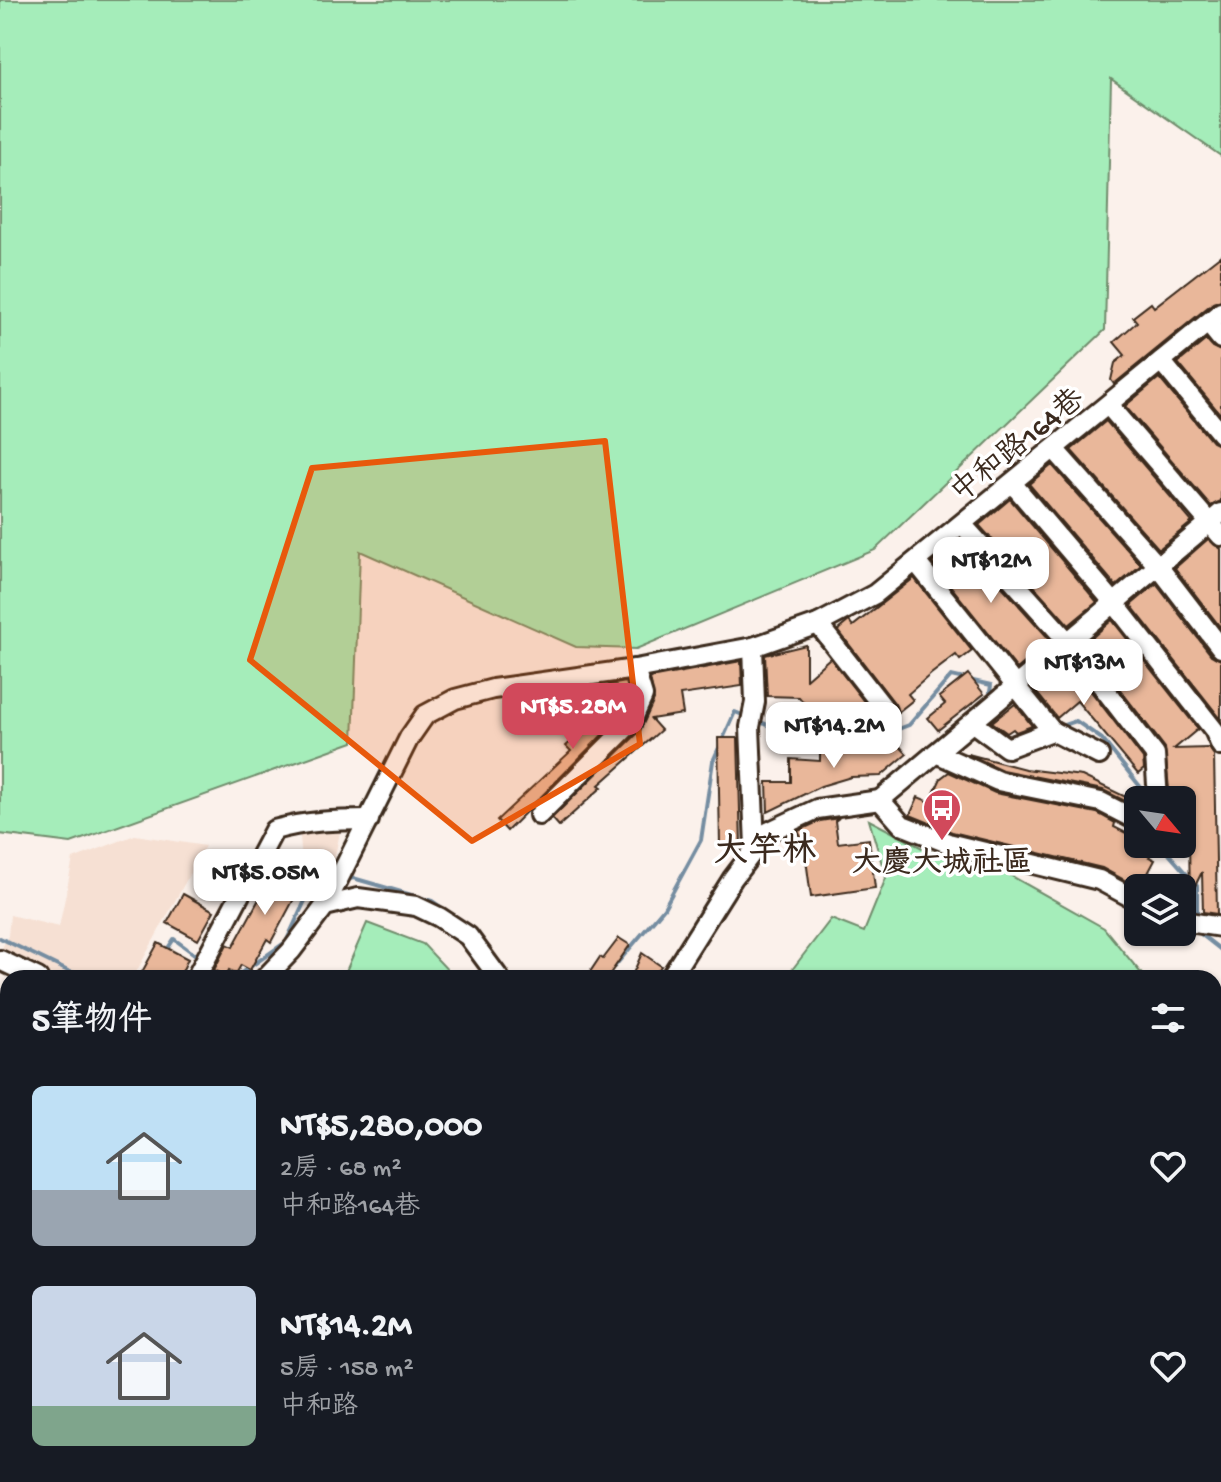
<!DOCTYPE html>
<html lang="zh-TW">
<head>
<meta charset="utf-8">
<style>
  body { margin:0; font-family:"Gochi Hand","LXGW WenKai TC",sans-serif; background:#242831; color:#f1f3f6; height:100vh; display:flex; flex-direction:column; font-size:30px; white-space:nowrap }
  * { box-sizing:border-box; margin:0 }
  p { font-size:26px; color:#9ea1a6 }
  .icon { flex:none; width:44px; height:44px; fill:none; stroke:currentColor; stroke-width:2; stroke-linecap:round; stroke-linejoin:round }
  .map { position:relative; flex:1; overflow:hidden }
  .sheet { position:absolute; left:0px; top:970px; width:1222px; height:512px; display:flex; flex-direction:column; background:#171b24; border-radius:24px 24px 0 0; box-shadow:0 2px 6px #0004 }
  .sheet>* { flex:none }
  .needle { width:52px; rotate:119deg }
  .tools { position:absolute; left:1124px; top:786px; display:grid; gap:16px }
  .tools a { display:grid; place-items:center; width:72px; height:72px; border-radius:12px; background:#171b24; box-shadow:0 2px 6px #0004; font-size:40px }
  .price { position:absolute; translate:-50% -68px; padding:0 18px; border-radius:16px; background:#fff; color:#222; font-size:26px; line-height:52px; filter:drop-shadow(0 2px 4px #0008) }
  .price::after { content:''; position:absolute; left:50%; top:48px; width:24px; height:18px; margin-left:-12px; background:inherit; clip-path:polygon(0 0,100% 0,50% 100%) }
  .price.active { background:#d1495b; color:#fff }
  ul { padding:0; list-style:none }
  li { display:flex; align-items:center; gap:24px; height:200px; padding:0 32px }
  li span { display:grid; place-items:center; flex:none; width:224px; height:160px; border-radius:12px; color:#555 }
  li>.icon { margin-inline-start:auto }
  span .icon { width:96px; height:96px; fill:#fffc; stroke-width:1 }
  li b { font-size:34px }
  h2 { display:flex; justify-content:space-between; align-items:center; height:96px; padding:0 32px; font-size:34px }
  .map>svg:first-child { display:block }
  .built { fill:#f6e0d3 }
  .green { fill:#a5edba; stroke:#708c6c; stroke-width:2 }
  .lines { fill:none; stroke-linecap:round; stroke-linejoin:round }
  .stream { stroke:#758da1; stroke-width:4 }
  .building { fill:#e9b79a; stroke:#3b2a1e; stroke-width:2 }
  .major-tunnel { stroke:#d5c9c2; stroke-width:24; stroke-dasharray:24 12; stroke-linecap:butt }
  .minor-casing { stroke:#3b2a1e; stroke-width:24 }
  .minor { stroke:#fff; stroke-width:18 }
  .marked { fill:#e8590c; fill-opacity:0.2; stroke:#e8590c; stroke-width:6; stroke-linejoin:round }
  .labels { text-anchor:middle; stroke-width:7; stroke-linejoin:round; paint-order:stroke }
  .street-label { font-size:30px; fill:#3b2a1e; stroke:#fff }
  .poi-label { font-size:30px; font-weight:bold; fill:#3b2a1e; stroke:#fff }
  .quarter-label { font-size:34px; font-weight:bold; fill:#3b2a1e; stroke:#fff }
</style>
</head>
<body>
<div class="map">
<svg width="1221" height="1482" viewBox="0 0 1221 1482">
  <rect width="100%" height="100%" fill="#fbf1eb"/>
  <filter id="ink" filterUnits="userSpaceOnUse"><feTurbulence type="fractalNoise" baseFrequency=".0125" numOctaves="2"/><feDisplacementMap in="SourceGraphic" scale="16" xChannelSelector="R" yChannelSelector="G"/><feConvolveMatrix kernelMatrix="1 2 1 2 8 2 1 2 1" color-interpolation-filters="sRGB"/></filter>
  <g filter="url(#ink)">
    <g class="built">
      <path d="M331,820L340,832L331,875L309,876L302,862L299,823Z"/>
      <path d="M135,835L205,846L133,978H61L38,970L1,950L8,936L10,915L59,927L73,859Z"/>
    </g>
    <g class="green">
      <path d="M0,0H1221V156L1111,79L1105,330L875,550L636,649L576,647L360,551L353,742L71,843L0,834Z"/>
      <path d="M869,820L928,851L999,869L1104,928L1145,978H788V975L831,919L864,932L886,878Z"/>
      <path d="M367,923L423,944L455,978H343Z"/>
      <path d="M1214,1168L1221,1184V1482H619L637,1474H1214Z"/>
      <path d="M0,1184L8,1199V1474H178L191,1482H4L0,1477Z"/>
    </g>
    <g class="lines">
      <g class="stream">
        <path d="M757,721L799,736L867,741L909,725L951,676L991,685L990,692"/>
        <path d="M1058,727L1076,721L1102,739L1151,800"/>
        <path d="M1166,844L1168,853L1197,886V919"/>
        <path d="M344,881L353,878L432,901L455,917"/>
        <path d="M1197,928L1198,932L1221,950"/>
        <path d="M0,938L70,972L102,978"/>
        <path d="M166,951L174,939L201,959"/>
        <path d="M208,964L225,978"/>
        <path d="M614,967L664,908L701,840L713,761L735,712L745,716"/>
        <path d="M234,978L286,942L309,892L328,886"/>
      </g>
    </g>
    <g class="building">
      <path d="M1221,255V300L1213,303L1114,384L1111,380L1115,363L1125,355L1114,342L1137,322L1133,317L1151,303L1154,307Z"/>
      <path d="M1206,340L1212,347L1221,351V415L1178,363Z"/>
      <path d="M1159,378L1212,442L1221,446V501L1211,506L1125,406Z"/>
      <path d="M1106,421L1192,522L1159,549L1071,450Z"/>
      <path d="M1052,465L1141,565L1116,586L1029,484Z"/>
      <path d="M1010,499L1097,602L1069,625L979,525Z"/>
      <path d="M1208,539L1221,549V628L1175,568Z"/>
      <path d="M960,540L1051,641L1017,669L932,563Z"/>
      <path d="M914,578L972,651L960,660L956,655L931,674L908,694L913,700L898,712L895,704L838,630L849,621L853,626Z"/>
      <path d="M1156,584L1211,655L1221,660V719L1131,605Z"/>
      <path d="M1112,620L1198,729L1174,749L1209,748L1214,755L1217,914L1203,912L1202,872L1190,896L1189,841H1182V800H1170L1165,748L1085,644Z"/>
      <path d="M806,645V679L830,658L869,708L855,720L849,713L827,731L799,697L767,696L765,655Z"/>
      <path d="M1066,659L1143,759L1144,769L1138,774L1077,701L1057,718L1032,687Z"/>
      <path d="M741,661L742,686L680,695L683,714L651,719L661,730L599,785L602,787L559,826L552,818L640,731L654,700L650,678Z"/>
      <path d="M968,674L984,694L938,730L928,718L945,704L939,697Z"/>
      <path d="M626,682L630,695L621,716L507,831L497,820L571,751L566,746L583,731L579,726L611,698L609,685Z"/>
      <path d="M1015,704L1032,726L1016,732L1013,729L1007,733L992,722Z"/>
      <path d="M718,738H738L741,847L720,845Z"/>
      <path d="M892,738L907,754L881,776L851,777L821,786L768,812L767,782H791V759L820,761V750L851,749V745L882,744Z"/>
      <path d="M968,754L1025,769L1082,776L1126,797L1125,801L1103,790L1002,770Z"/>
      <path d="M949,772L995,793L1097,813L1115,823L1114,827L1138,839V844H1150L1147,850L1152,853L1149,857L1155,860L1147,875L1171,888H1139L1102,868L952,832L910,815L918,797L930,802L941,778Z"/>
      <path d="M839,818L835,821L838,843L869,839L875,888L811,897L804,844L798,831L820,821Z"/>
      <path d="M283,855L310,869L271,942L267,939L250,970L241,965L236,974L229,970L226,976L214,970L227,944L233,947Z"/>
      <path d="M183,894L214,911L198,940L167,923Z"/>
      <path d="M619,938L630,945L607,978H586L600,957L603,959Z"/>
      <path d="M158,943L188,959L179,978H153L142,972Z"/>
      <path d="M642,953L661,966L653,978H631Z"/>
    </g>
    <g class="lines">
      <g class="major-tunnel">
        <path d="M0,1299L8,1311"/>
        <path d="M0,1419L8,1430"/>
        <path d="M38,1474L43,1482"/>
        <path d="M117,1474L123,1482"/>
      </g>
      <g class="minor-casing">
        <g id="minor">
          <path d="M1208,323L1221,339"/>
          <path d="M1161,361L1221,434"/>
          <path d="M1108,405L1221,536"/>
          <path d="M1054,449L1158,566L1221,648"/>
          <path d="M1012,483L1115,604L1214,730L1221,746"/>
          <path d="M962,524L1069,643L1155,755L1158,800"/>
          <path d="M916,562L1052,731L1099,755"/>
          <path d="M818,624L886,711"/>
          <path d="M973,723L1007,748L1052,731"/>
          <path d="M936,753L998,781L1101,802L1138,821"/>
          <path d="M880,800L1221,513"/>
          <path d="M880,800L902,825L948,843L1099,880L1138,901"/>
          <path d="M539,815L631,723L643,696L635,669"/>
          <path d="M755,846L750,727L755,702L753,647L818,624L875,594L1221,312"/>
          <path d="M325,906L409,738L425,715L455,699L493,689L635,669L753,647"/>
          <path d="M1182,921L1221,927"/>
          <path d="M0,960L38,978"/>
          <path d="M198,974L274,830C306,821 336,820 369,820"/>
          <path d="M265,978L291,951L325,906L358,898L416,906L439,917L468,936L499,978"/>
          <path d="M670,978L733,878L768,832L817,809L880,800"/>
        </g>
      </g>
      <use href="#minor" class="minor"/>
    </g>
  </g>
  <path class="marked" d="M605,441L640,744L472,841L250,660L312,468Z"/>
  <defs>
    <g id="bus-pin" transform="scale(2)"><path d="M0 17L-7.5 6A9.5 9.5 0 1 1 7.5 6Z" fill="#d1495b" stroke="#fff"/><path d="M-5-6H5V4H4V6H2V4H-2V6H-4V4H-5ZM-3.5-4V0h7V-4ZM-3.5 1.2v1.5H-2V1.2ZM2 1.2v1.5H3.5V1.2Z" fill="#fff"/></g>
  </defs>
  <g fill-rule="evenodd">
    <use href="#bus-pin" x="942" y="808"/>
  </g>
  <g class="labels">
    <g class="street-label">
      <text transform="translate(1016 444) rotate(-39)" y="10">中和路164巷</text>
    </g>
    <g class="poi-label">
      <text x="942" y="871">大慶大城社區</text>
    </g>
    <g class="quarter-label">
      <text x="765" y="860">大竿林</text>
    </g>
  </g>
</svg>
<div class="tools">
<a><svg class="needle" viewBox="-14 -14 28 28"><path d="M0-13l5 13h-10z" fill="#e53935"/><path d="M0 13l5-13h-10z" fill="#9ea1a6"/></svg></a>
<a><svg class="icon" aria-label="layers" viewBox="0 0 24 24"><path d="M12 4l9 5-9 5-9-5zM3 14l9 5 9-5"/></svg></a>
</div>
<b class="price" style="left:991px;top:605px">NT$12M</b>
<b class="price" style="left:1084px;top:707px">NT$13M</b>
<b class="price active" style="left:573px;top:751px">NT$5.28M</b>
<b class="price" style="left:834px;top:770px">NT$14.2M</b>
<b class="price" style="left:265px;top:917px">NT$5.05M</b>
<section class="sheet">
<h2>5筆物件<svg class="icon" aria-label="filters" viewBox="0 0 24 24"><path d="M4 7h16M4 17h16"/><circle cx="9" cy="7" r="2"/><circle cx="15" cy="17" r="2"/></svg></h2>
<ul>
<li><span style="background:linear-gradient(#bfe0f5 65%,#9aa5b1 0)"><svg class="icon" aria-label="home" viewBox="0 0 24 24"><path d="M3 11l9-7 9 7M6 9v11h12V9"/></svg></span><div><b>NT$5,280,000</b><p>2房 · 68 m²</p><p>中和路164巷</p></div><svg class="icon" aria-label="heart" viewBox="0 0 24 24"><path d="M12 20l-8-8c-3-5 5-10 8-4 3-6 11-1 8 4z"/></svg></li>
<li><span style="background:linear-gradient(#c9d6e8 75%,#7fa58c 0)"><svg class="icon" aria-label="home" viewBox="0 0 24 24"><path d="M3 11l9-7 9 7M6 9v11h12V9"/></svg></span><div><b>NT$14.2M</b><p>5房 · 158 m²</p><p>中和路</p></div><svg class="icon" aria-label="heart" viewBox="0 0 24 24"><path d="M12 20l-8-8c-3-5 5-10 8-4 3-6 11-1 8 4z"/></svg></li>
</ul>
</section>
</div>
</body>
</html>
